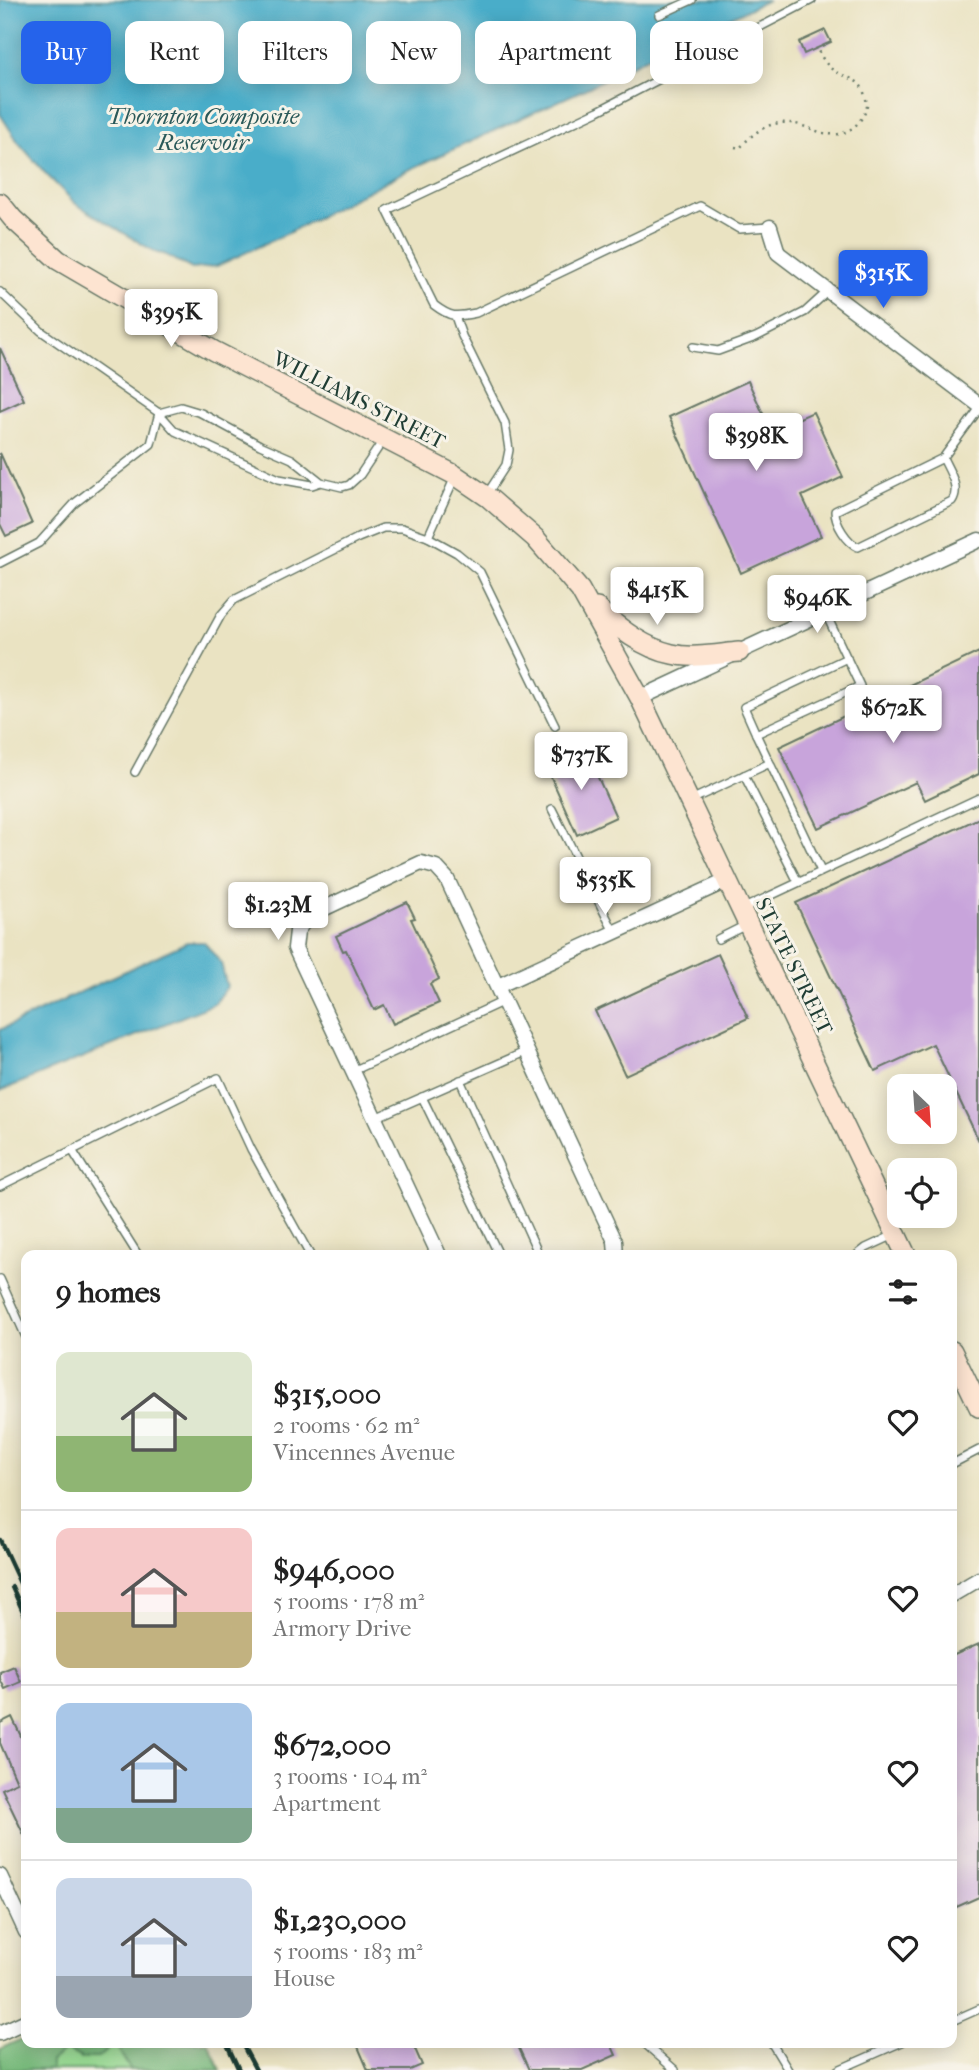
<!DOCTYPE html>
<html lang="en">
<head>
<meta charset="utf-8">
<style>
  body { margin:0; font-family:"IM FELL French Canon",serif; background:#f2f2f2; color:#222; height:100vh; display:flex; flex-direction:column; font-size:26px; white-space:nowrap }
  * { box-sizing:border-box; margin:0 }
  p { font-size:23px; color:#767676 }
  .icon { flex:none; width:38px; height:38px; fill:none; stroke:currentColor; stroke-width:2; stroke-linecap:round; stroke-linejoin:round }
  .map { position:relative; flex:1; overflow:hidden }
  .details { position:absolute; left:21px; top:1250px; width:936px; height:798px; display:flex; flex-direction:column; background:#fff; border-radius:14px; box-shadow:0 4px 18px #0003 }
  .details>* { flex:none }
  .guide { position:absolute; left:21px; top:21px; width:938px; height:63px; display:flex; gap:14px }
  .needle { width:46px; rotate:155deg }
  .tools { position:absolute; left:887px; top:1074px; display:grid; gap:14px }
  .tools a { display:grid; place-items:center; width:70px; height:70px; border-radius:14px; background:#fff; box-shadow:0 4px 18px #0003; font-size:35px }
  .price { position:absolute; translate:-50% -60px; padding:0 16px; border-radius:7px; background:#fff; color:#222; font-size:23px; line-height:46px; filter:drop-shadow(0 2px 4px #0008) }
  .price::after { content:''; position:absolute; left:50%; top:42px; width:21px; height:16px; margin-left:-10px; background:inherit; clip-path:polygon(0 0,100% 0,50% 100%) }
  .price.on { background:#2563eb; color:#fff }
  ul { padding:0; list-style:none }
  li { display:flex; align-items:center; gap:21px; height:175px; padding:0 35px }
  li+li { border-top:2px solid #e0e0e0 }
  li span { display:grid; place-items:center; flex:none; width:196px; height:140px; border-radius:14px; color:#555 }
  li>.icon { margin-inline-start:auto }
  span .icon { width:84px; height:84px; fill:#fffc; stroke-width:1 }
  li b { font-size:30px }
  h2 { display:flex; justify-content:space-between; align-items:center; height:84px; padding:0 35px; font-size:30px }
  .tag { padding:0 24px; border-radius:14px; background:#fff; box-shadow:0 4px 18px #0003; font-size:24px; line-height:63px }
  .tag.on { background:#2563eb; color:#fff }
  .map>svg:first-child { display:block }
  .green { fill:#96d991; stroke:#5a8b62; stroke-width:2 }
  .forest { fill:#78b97b; stroke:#4c7b58; stroke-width:2 }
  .water { fill:#49adc9; stroke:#34757e; stroke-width:2 }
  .building { fill:#c8a4db }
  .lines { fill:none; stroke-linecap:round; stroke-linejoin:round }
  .lane-casing { stroke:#676; stroke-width:10 }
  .street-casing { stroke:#676; stroke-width:17 }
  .secondary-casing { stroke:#676; stroke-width:22 }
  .path { stroke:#676; stroke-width:2.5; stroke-dasharray:2 5; stroke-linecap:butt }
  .lane { stroke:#fff; stroke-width:7 }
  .street { stroke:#fff; stroke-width:14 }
  .secondary { stroke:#fde4d1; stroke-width:19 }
  .rail { stroke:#1f3d34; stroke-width:4.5 }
  .labels { text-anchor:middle; stroke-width:6; stroke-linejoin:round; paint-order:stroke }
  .street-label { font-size:21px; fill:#1f3d34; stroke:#f7f3e8 }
  .water-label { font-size:23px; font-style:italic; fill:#2a5959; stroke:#f7f3e8 }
</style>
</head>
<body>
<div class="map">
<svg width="979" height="2070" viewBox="0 0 979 2070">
  <rect width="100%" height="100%" fill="#f7f3e8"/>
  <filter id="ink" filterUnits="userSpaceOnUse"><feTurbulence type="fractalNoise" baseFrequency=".0143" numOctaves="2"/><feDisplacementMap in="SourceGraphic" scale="14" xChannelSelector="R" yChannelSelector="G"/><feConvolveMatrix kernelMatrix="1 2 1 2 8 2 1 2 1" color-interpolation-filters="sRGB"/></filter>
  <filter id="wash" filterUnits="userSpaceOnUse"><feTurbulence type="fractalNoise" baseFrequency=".00686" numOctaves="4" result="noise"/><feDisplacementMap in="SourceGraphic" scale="28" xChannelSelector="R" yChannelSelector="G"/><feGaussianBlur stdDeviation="1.57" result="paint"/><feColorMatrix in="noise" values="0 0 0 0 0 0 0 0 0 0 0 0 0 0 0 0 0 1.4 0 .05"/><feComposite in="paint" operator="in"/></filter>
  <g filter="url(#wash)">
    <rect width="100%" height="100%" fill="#eae3c2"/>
    <path class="green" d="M115,2042H117L121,2054L131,2070H51V2061L66,2050L82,2058L106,2048Z"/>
    <g class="forest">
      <path d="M26,2037V2042H115L98,2058H82L66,2050L51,2061V2070H0V2049Z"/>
      <path d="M117,2042H208L221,2070H131L121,2054Z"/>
    </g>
    <g class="water">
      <path d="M0,0H768L665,48L589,87L402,173L290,232L217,266L192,269L164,254L157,253L76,204L46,174L18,142L0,114Z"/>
      <path d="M187,942H204L221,963L227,987L214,1004L0,1091V1030Z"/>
    </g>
    <g id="blocks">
      <g class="building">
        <path d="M825,30L831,42L804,54L799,42Z"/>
        <path d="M0,348L24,400L0,411Z"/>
        <path d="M748,381L771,431L813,412L843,477L802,496L821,536L741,573L669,417Z"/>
        <path d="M0,453L32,524L6,536L0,524Z"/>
        <path d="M979,652V774L925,800L916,782L818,828L779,747Z"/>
        <path d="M585,749L616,817L577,835L546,766Z"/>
        <path d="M979,818V1141L933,1044L875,1071L796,903Z"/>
        <path d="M407,902L415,918L411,919L439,979L430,984L439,1003L393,1024L384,1005L374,1010L346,950L343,951L336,936Z"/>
        <path d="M718,954L748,1018L625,1075L595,1011Z"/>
        <path d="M979,1644V1897L952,1909V1656Z"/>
        <path d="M14,1666L21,1682L5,1689L0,1679V1672Z"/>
        <path d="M12,1717L26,1747V1839L2,1789L17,1782L0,1743V1723Z"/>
        <path d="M356,2042H412L422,2065L410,2070H368Z"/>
        <path d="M516,2042H610L616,2055L582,2070H529Z"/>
      </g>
    </g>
  </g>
  <g filter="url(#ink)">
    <use href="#blocks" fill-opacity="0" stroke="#676" stroke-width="2"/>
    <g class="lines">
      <g class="lane-casing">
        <g id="lane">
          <path d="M659,15L692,0"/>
          <path d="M770,227L739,229L700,206L476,313C456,317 451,318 434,305L387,210L598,111L812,0"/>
          <path d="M0,292L41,331L159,413L151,444L75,503L39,543L0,563"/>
          <path d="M455,316L462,336L505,423L509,450L506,465L487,494"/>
          <path d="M693,347L718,351L756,337L805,312L828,291"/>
          <path d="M943,458C949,471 961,488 952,501L858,547C847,542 835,524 835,511L943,458L979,409"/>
          <path d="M321,482L312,485L279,479L175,431L159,413L181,407L201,413L260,445L292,459L321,482L342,487L349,485L360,475L384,439"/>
          <path d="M428,537L455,477"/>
          <path d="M756,734L744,707L847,658"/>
          <path d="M135,772L221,615L234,600L358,538L383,528H402L428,537L457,553L480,572L555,726"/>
          <path d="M744,775L798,882"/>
          <path d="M691,800L770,763"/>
          <path d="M552,809L614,932"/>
          <path d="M821,871L756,734L860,686L825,612"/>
          <path d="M742,909L979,798"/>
          <path d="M718,939L748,924"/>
          <path d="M353,1071L504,1001"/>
          <path d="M460,1080L539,1255"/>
          <path d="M422,1097L499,1255"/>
          <path d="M375,1118L527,1051"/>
          <path d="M72,1150L138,1255"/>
          <path d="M0,1186L218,1078L251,1149L310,1255"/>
          <path d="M857,1255L866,1248L894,1235"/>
          <path d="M0,1279L26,1337"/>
          <path d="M952,1464L979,1450"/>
          <path d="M952,2021L979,2009"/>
          <path d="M643,2042L675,2070"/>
          <path d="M771,2042L788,2070"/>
          <path d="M838,2070L902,2042"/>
        </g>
      </g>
      <g class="street-casing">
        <g id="street">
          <path d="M770,227L778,253L979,405"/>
          <path d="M640,698L979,540"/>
          <path d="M498,986L728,880"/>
          <path d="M439,1255L295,948L297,931L308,916L421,863L436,867L447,879L615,1241L616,1255"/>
          <path d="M952,1595L979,1579"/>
          <path d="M0,1876L26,1932"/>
          <path d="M0,2033L26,2021"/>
        </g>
      </g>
      <g class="secondary-casing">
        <g id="secondary">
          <path d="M0,203L13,219L58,260L214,351L455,475L489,498L535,538L580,590L640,698L906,1255"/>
          <path d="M597,608C618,628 643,648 672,654C693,659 717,654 739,652"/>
          <path d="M952,1351L979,1407"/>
        </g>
      </g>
      <path class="path" d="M735,147L740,148C750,136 763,125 780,123C807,119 830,149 856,125C861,120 866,113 867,106C867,101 864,91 861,86C854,77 841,76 833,70C826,65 821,56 817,49"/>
      <use href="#lane" class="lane"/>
      <use href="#street" class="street"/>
      <use href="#secondary" class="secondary"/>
      <g class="rail">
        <path d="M0,1540L26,1596"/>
        <path d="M12,1587L26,1618"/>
        <path d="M226,2042L239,2070"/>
        <path d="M241,2042L256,2070"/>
      </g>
    </g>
  </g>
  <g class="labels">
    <g class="street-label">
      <text transform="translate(359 400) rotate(27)" y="7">WILLIAMS STREET</text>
      <text transform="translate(794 966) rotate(64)" y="7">STATE STREET</text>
    </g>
    <g class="water-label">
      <text x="203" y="124">Thornton Composite<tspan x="203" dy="26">Reservoir</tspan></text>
    </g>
  </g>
</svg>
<div class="tools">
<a><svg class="needle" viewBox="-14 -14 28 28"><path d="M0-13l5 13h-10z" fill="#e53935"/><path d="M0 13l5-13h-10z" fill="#767676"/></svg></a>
<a><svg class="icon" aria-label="locate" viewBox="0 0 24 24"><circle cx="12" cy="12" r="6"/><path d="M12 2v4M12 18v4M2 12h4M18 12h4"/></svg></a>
</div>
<b class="price on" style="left:883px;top:310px">$315K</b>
<b class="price" style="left:171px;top:349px">$395K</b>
<b class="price" style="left:756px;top:473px">$398K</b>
<b class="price" style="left:657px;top:627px">$415K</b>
<b class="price" style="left:817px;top:635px">$946K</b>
<b class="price" style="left:893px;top:745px">$672K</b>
<b class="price" style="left:581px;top:792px">$737K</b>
<b class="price" style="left:605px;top:917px">$535K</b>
<b class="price" style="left:278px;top:942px">$1.23M</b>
<div class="guide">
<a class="tag on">Buy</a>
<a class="tag">Rent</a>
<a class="tag">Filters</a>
<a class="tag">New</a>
<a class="tag">Apartment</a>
<a class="tag">House</a>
</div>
<section class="details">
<h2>9 homes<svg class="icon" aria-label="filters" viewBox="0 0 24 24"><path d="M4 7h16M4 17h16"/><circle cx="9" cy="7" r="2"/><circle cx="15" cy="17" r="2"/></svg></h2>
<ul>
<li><span style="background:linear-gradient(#dfe7d0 60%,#8fb573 0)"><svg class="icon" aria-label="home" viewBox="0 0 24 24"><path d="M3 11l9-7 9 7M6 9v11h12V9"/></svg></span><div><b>$315,000</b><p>2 rooms · 62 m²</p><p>Vincennes Avenue</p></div><svg class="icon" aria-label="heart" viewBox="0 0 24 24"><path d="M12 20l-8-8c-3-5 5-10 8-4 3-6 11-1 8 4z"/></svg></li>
<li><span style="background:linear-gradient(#f6c9c9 60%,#c2b280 0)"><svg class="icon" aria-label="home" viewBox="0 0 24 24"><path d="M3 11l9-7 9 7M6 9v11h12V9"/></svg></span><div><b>$946,000</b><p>5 rooms · 178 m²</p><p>Armory Drive</p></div><svg class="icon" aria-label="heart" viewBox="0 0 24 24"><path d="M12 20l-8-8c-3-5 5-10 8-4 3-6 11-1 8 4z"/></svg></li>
<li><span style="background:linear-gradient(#a9c7e8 75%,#7fa58c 0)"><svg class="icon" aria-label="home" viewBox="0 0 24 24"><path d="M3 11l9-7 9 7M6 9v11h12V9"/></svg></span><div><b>$672,000</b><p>3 rooms · 104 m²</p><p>Apartment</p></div><svg class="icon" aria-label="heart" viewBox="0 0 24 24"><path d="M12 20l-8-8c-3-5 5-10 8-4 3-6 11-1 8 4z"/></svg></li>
<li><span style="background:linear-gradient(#c9d6e8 70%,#9aa5b1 0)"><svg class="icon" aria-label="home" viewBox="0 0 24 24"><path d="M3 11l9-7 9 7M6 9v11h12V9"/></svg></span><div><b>$1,230,000</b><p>5 rooms · 183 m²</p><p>House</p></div><svg class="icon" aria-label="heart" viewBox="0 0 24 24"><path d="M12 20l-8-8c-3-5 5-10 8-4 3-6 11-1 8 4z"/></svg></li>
</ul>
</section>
</div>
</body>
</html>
